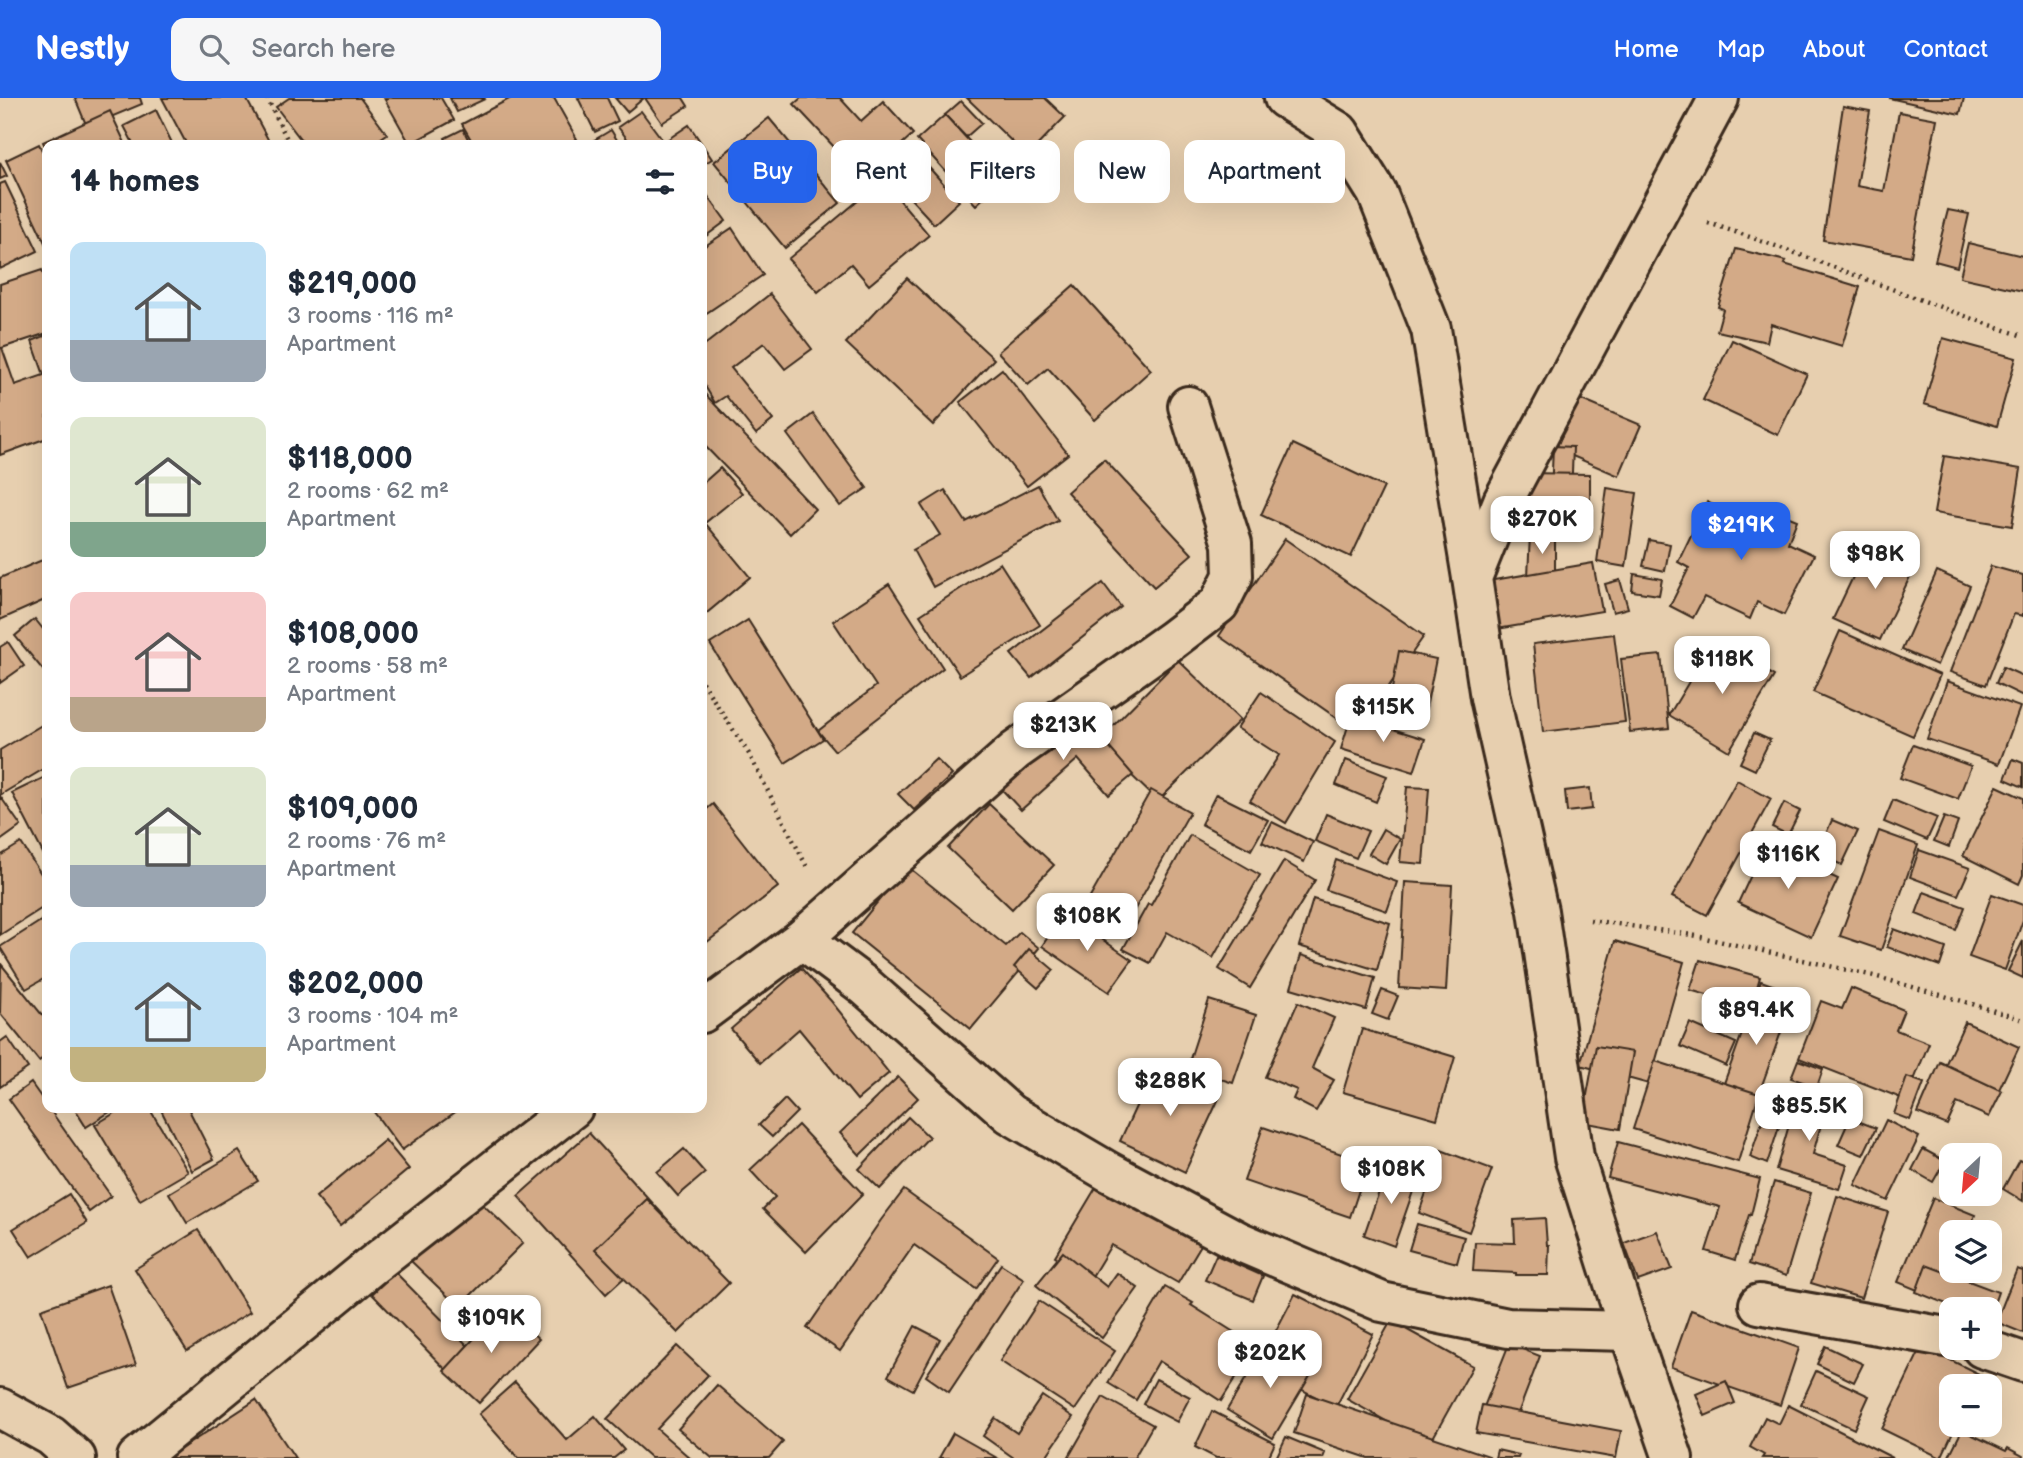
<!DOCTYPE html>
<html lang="en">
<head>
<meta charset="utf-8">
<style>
  body { margin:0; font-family:"Balsamiq Sans",sans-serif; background:#f6f6f7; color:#1f2937; height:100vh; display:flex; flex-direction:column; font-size:26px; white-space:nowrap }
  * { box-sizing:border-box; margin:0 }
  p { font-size:23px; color:#747a83 }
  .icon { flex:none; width:38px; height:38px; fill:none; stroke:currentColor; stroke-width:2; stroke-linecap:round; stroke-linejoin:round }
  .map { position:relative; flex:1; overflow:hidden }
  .sheet { position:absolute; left:42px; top:42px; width:665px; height:973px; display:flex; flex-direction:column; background:#fff; border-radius:14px; box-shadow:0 7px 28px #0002 }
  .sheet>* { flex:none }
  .guide { position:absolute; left:728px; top:42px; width:665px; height:63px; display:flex; gap:14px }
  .needle { width:46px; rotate:206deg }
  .controls { position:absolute; left:1939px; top:1045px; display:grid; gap:14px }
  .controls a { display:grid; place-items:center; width:63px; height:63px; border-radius:14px; background:#fff; box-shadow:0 7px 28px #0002; font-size:35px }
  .price { position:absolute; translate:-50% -60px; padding:0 16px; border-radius:14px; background:#fff; color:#222; font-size:23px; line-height:46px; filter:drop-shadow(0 2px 4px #0008) }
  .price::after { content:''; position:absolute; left:50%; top:42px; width:21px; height:16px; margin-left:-10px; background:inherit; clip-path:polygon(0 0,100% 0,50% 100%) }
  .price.current { background:#2563eb; color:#fff }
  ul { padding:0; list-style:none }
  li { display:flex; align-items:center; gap:21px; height:175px; padding:0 28px }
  li span { display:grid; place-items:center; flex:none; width:196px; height:140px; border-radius:14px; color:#555 }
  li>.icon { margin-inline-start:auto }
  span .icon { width:84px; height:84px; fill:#fffc; stroke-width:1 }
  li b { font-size:30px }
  h2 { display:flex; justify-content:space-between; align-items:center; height:84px; padding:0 28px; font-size:30px }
  .chip { padding:0 24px; border-radius:14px; background:#fff; box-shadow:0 7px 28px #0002; font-size:24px; line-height:63px }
  .chip.current { background:#2563eb; color:#fff }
  header { display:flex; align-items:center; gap:42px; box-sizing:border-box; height:98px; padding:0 35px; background:#2563eb; color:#fff }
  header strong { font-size:33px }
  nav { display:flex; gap:38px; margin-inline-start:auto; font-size:24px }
  .search { width:490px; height:63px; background:#f6f6f7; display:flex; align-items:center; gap:18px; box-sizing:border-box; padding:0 24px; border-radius:14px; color:#747a83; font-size:26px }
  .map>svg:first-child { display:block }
  .building { fill:#d3aa87; stroke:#3b2a1e; stroke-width:2 }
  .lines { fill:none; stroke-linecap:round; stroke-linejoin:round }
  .street-casing { stroke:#3b2a1e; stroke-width:44 }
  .path { stroke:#3b2a1e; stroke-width:4.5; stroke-dasharray:2 5; stroke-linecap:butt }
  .street { stroke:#e7cfaf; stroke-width:38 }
</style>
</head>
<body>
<header>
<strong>Nestly</strong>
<div class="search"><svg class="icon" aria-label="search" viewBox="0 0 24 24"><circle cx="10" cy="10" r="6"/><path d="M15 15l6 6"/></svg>Search here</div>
<nav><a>Home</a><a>Map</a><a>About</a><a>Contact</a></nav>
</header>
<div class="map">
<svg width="2023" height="1360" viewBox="0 0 2023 1360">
  <rect width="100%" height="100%" fill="#e7cfaf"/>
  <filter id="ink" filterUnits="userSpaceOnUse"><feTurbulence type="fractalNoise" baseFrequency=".0143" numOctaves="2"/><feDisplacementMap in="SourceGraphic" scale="14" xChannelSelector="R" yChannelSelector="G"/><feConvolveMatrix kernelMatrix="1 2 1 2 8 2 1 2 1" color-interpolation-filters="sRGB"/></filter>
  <g filter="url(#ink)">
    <g class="building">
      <path d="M75,0H140L142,6L87,29Z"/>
      <path d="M162,0H246L271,47H187Z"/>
      <path d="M289,0H360L387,36L371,47H305L276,9Z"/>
      <path d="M384,0H441L454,22L410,46Z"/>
      <path d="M450,0H484L485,1L457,14Z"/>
      <path d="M511,0H554L577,41L565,47H474L462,26Z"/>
      <path d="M578,0H607L618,23L595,34Z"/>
      <path d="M615,0H644L627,14Z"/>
      <path d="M645,0H683L688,8L662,25Z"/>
      <path d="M801,0H840L861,23L883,3L913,36L864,81L794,6Z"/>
      <path d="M967,0H1045L1065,19L1027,58Z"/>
      <path d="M1889,0H1964L1960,16Z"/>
      <path d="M961,3L982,25L966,39L945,17Z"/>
      <path d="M1843,8L1870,13L1857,88L1884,93L1899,14L1937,21L1911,158L1823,142Z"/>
      <path d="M156,12L173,47H134L124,28Z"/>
      <path d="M110,13L126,47H47V52L43,44Z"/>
      <path d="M641,13L664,44L689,27L712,61L702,67V47H632L618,29Z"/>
      <path d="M945,17L1004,81L976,107L917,42Z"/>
      <path d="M769,20L840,105L785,150L714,64Z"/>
      <path d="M463,31L471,47H448L445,40Z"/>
      <path d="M611,32L620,47H586Z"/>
      <path d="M39,46L47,63V149L6,62Z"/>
      <path d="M915,54L959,103L934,126L889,77Z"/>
      <path d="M0,64L7,78L0,81Z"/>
      <path d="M883,82L929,137L869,187L851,166L818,194L788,161Z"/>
      <path d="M5,84L38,153L0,171V86Z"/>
      <path d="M702,90L726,123L702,141Z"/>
      <path d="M1948,112L1969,116L1957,169L1935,163Z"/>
      <path d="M732,130L763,177L702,218V150Z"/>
      <path d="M1968,145L2023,158V193L1960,179Z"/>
      <path d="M1736,151L1786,163L1784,166L1860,189L1842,248L1771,226L1767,244L1717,233L1723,211L1718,209Z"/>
      <path d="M42,172L47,187V235L2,250L15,287L44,277L32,243L47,237V340L0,357V186Z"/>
      <path d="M907,180L994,261L933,327L846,245Z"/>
      <path d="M1074,187L1151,272L1095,322L1048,270L1028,287L998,254Z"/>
      <path d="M770,196L812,251L785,271L764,245L731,270L773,322L756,336L726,298L715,305L702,283V249Z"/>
      <path d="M1943,240L2016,260L1997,328L1924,306Z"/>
      <path d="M1732,242L1807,276L1778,337L1703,302Z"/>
      <path d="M1002,271L1068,356L1027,388L960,304Z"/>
      <path d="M702,293L815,411L790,436L702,345Z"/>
      <path d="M1577,300L1641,327L1619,378L1556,351Z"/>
      <path d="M813,316L867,390L840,408L787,336Z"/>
      <path d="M1293,346L1384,389L1351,459L1261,417Z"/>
      <path d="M1553,348L1573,349L1571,399L1551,398Z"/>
      <path d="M1944,358L2021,371L2012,428L1934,415Z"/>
      <path d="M1104,361L1192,456L1154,489L1067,394Z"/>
      <path d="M720,370L742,395L705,425L750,479L702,519V386Z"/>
      <path d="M1524,375L1590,376V417H1525Z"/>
      <path d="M1038,387L1058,423L933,489L913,452L940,437L921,407L945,392L966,424Z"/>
      <path d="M1607,390L1637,395L1626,469L1597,464Z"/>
      <path d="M1707,404L1747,425L1755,405L1797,422L1788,445L1814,457L1784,517L1757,504L1750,521L1704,499L1693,520L1670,508L1689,470L1678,464Z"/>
      <path d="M1530,437L1555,438V479L1528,478Z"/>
      <path d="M1285,441L1424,538L1357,634L1219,538Z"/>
      <path d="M1649,442L1670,446L1665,473L1643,468Z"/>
      <path d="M1870,443L1916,466L1880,542L1833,521Z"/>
      <path d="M47,460V501L0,522V480Z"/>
      <path d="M1000,465L1040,527L960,578L920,517Z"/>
      <path d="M1593,465L1602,513L1497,531L1488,483Z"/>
      <path d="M1991,468L2023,477V518L2014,516L1986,587L1950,574Z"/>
      <path d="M1937,473L1970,488L1937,567L1902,552Z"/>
      <path d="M1634,476L1662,481L1659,497L1632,493Z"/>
      <path d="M1620,482L1628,510L1613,514L1605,486Z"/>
      <path d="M1103,485L1121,509L1031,580L1011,556Z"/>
      <path d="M889,486L943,570L835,653L818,633L876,588L833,523Z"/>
      <path d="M35,521L47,536V577L15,538Z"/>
      <path d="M748,522L823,641L785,665L710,546Z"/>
      <path d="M1840,533L1940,577L1913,638L1813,594Z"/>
      <path d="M1614,536L1625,624L1543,634L1533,546Z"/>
      <path d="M1714,542L1774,578L1729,653L1669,617Z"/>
      <path d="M8,544L24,568L0,585V549Z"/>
      <path d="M1399,553L1436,561L1423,625L1387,618Z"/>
      <path d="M1661,557L1669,630L1630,634L1621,561Z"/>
      <path d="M1178,562L1240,622L1158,703L1097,644Z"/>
      <path d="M2003,569L2023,578V598L1996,585Z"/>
      <path d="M1947,583L2020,609L1999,666L1927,641Z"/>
      <path d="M1261,594L1335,644L1286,725L1250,703L1279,657L1237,630Z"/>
      <path d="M1076,611L1133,677L1109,697L1078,661L1021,712L995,684Z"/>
      <path d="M1351,618L1425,641L1414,674L1341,651Z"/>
      <path d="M45,625L47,628V669L0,697V652Z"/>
      <path d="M1754,635L1770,642L1755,672L1740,665Z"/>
      <path d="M1913,647L1971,668L1958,701L1900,680Z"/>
      <path d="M936,661L952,677L914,712L898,696Z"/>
      <path d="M2013,661L2023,665V689L2005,681Z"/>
      <path d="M1346,662L1387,678L1376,704L1336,687Z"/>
      <path d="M47,678V763L12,695Z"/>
      <path d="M1737,682L1771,701L1707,817L1672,799Z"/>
      <path d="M1997,688L2023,700V777L2019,786L1963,758Z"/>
      <path d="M1407,689L1429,690L1423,766L1400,764Z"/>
      <path d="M1590,690L1592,711L1567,714L1565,693Z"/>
      <path d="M1151,692L1190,714L1127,825L1088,803Z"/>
      <path d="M1216,696L1268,722L1251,752L1201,726Z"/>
      <path d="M0,698L21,728L0,743Z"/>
      <path d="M1893,702L1937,720L1927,742L1884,724Z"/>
      <path d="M1784,705L1800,713L1788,737L1772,729Z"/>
      <path d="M713,706L778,789L702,848V715Z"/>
      <path d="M989,706L1054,767L1012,811L948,750Z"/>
      <path d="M1326,716L1368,733L1356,760L1315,743Z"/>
      <path d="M1944,719L1958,724L1949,749L1934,743Z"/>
      <path d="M1832,722L1858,733L1842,767L1817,756Z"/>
      <path d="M1272,724L1313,744L1304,764L1262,744Z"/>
      <path d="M1383,731L1400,741L1386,766L1369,756Z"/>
      <path d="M1879,733L1918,747L1881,852L1840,838Z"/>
      <path d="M1190,737L1260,777L1213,860L1167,834L1150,865L1123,851L1148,806L1151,807Z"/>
      <path d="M21,745L47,785V807L0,837V758Z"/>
      <path d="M1765,747L1838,781L1811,839L1738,805Z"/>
      <path d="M1919,752L1970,770L1958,797L1910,779Z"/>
      <path d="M1336,762L1397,784L1387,813L1326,792Z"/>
      <path d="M1284,763L1315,782L1250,890L1219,871Z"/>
      <path d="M907,768L1006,848L1020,834L1039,850L971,931L852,835Z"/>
      <path d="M1405,784L1452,787L1446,893L1399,890Z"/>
      <path d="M1924,794L1965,809L1956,832L1916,816Z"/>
      <path d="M1992,796L2023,807V822L2005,872L1969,859Z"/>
      <path d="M1313,801L1390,825L1377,872L1299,848Z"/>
      <path d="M1064,815L1132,862L1109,894L1042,848Z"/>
      <path d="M47,819V879L26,891L0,849Z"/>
      <path d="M1894,831L1946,850L1940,868L1887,849Z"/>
      <path d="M1615,843L1684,864L1649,986L1580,967Z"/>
      <path d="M2023,843V880L2008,873Z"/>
      <path d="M1029,851L1054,872L1038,890L1014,869Z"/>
      <path d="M1301,857L1375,880L1366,912L1291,890Z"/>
      <path d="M1700,862L1760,879L1751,910L1690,892Z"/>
      <path d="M1,866L47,923V957L39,963L0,915Z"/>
      <path d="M801,870L831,903L889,975L857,1002L799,931L760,965L731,931Z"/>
      <path d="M1761,883L1795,895L1752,1015L1718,1002Z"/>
      <path d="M1851,890L1904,912L1896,932L1929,945L1906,1002L1799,960L1821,903L1842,911Z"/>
      <path d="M1382,892L1398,898L1388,922L1372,916Z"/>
      <path d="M1209,902L1256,917L1233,985L1187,970Z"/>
      <path d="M1298,904L1334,920L1312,970L1334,982L1316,1013L1293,1001L1297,992L1265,979Z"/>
      <path d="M1965,924L2019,949L1989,1013L1935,989Z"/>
      <path d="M1690,925L1736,945L1726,968L1680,948Z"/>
      <path d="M1362,931L1455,959L1437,1021L1343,994Z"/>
      <path d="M7,939L28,970L0,989V944Z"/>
      <path d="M1596,948L1633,954L1620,1031L1582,1024Z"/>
      <path d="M1798,962L1823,971L1817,989L1791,980Z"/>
      <path d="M1655,963L1759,996L1738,1064L1633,1031Z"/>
      <path d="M1940,964L2002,993L1989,1019L1957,1005L1947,1027L1918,1015Z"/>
      <path d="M1156,965L1221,996L1185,1074L1120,1043Z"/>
      <path d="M898,979L918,1000L860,1057L840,1035Z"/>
      <path d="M1907,979L1924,985L1910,1022L1894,1016Z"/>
      <path d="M31,985L111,1098L89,1114L9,1001Z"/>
      <path d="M1800,989L1829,997L1813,1056L1847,1067L1839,1091L1776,1072Z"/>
      <path d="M1773,992L1789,998L1767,1066L1750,1059Z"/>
      <path d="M785,1001L797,1014L772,1039L759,1027Z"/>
      <path d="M74,1010H116L86,1029Z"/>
      <path d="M123,1010H149L188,1074L140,1102L95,1027Z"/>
      <path d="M160,1010H188L214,1061L192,1073Z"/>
      <path d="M371,1010H461L402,1052Z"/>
      <path d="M908,1019L929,1039L880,1091L859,1071Z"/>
      <path d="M1850,1020L1876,1030L1863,1057L1838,1047Z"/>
      <path d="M1886,1022L1919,1039L1888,1103L1855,1087Z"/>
      <path d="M798,1027L863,1096L806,1154L763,1111L775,1099L750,1072Z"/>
      <path d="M1263,1029L1368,1065L1350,1119L1244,1083Z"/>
      <path d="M589,1035L677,1132L606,1196L518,1098Z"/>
      <path d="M385,1042L409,1071L340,1128L316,1099Z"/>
      <path d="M1618,1044L1760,1081L1751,1117H1749L1735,1162L1706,1153L1720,1109L1608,1080Z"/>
      <path d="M684,1051L705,1075L678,1098L657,1074Z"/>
      <path d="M1923,1051L1945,1063L1933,1084L1912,1072Z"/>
      <path d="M1441,1052L1492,1071L1469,1134L1419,1115Z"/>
      <path d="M239,1053L258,1083L187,1125L169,1095Z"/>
      <path d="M2019,1062L2023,1064V1103L2003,1091Z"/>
      <path d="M1388,1068L1418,1079L1394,1148L1364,1137Z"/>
      <path d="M1774,1084L1811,1095L1786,1178L1749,1166Z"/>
      <path d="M1098,1086L1202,1145L1178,1185L1111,1147L1091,1180L1055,1158Z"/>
      <path d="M904,1092L998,1160L976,1191L914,1147L840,1253L807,1230L881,1122Z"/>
      <path d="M69,1096L87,1125L31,1159L13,1131Z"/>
      <path d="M474,1098L523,1145L459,1209L411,1163Z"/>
      <path d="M1837,1098L1888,1114L1861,1200L1811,1185Z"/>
      <path d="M1933,1100L1975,1117L1968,1134H1951V1172L1939,1201L1898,1184Z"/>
      <path d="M647,1101L729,1185L678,1235L595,1151Z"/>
      <path d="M1545,1120L1547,1147H1549L1548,1177H1516V1175L1473,1173L1475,1144L1515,1145L1514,1122Z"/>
      <path d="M1417,1126L1464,1139L1457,1165L1409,1152Z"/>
      <path d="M198,1132L250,1214L187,1253L135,1171Z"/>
      <path d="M1657,1133L1672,1171L1638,1183L1624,1145Z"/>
      <path d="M1063,1154L1107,1189L1117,1175L1138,1190L1102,1240L1036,1187Z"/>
      <path d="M1216,1157L1263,1178L1253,1202L1205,1182Z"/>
      <path d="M1001,1166L1024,1181L949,1294L926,1278Z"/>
      <path d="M1926,1167L1998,1194L1990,1217V1211H1959L1916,1194Z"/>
      <path d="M2017,1171L2023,1173V1235L1996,1224Z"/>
      <path d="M395,1174L477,1257L453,1279L372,1196Z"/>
      <path d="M108,1187L136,1267L68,1290L41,1211Z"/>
      <path d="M1165,1189L1193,1205L1191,1207L1256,1248L1221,1303L1159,1263L1136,1302L1108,1285Z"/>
      <path d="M1295,1196L1373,1236L1336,1309L1257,1269Z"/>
      <path d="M1039,1203L1115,1253L1075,1312L1000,1263Z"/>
      <path d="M503,1209L539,1241L479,1305L444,1273Z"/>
      <path d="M1691,1212L1799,1250L1780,1307L1671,1269Z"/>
      <path d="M1391,1223L1473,1268L1429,1347L1347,1301Z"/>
      <path d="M915,1228L940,1241L913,1292L888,1278Z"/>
      <path d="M1267,1245L1313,1273L1273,1340L1227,1312Z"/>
      <path d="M1509,1246L1540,1258L1512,1331L1480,1319Z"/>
      <path d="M677,1248L708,1277L657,1331L690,1360H651L607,1321Z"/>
      <path d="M1825,1248L1863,1266L1854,1284L1817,1266Z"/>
      <path d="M1922,1248L1981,1277L1976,1288H1951V1326H1957L1941,1360L1882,1331Z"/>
      <path d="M1816,1273L1869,1298L1854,1331L1801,1306Z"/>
      <path d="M1156,1281L1190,1299L1177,1324L1143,1306Z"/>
      <path d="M1726,1283L1735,1305L1705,1318L1696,1296Z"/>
      <path d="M515,1284L567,1342L595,1318L624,1352L614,1360H518L479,1316Z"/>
      <path d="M717,1287L783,1344L769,1360H712L678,1331Z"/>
      <path d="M1307,1296L1489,1358L1488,1360H1368L1294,1335Z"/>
      <path d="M1042,1298L1073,1319L1045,1360H1014L983,1338L995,1320L1017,1335Z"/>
      <path d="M1103,1299L1153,1327L1134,1360H1068Z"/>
      <path d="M256,1302L295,1360H167Z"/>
      <path d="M1482,1307L1621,1333L1616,1360L1476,1335Z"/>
      <path d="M1788,1307L1893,1360H1762L1764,1357L1750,1349L1765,1319L1779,1326Z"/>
      <path d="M1212,1313L1275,1345L1268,1360H1216L1195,1349Z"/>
      <path d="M1962,1332L2006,1353L2008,1350L2023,1358V1360H1948Z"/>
      <path d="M953,1335L997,1360H939Z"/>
      <path d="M1286,1339L1325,1355L1323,1360H1276Z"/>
      <path d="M1497,1352L1519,1357L1518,1360H1495Z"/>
    </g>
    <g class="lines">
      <g class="street-casing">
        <g id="street">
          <path d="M1284,0L1339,34L1377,95L1431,231L1472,480"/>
          <path d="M802,841L865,888L1010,1016L1109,1074L1238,1143L1382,1204L1508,1230L1629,1233"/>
          <path d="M702,915L802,841L1015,653L1172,542L1219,506L1233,478L1232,446L1188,308"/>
          <path d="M1759,1206L1951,1240"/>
          <path d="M1982,1250L2023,1264"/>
          <path d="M0,1310L51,1338L76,1360"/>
          <path d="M137,1360L370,1169L573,1010"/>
          <path d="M1673,1360L1629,1233L1574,1059L1538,813L1490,600L1472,480L1503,403L1719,0"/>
        </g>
      </g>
      <g class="path">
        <path d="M267,0L290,47"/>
        <path d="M1708,125C1814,159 1917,203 2023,238"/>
        <path d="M702,584L749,656L808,771"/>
        <path d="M1590,822L1692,837L1874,878L1969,905L2023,922"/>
      </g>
      <use href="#street" class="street"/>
    </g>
  </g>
</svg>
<div class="controls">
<a><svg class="needle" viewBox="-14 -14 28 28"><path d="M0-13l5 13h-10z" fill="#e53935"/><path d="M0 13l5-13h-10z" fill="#747a83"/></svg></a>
<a><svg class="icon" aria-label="layers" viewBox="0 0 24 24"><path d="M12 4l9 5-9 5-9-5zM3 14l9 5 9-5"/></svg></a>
<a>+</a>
<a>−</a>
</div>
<b class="price" style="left:1542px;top:458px">$270K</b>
<b class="price current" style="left:1741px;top:464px">$219K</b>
<b class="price" style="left:1875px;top:493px">$98K</b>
<b class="price" style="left:1722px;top:598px">$118K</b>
<b class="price" style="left:1383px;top:646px">$115K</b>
<b class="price" style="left:1063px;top:664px">$213K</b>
<b class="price" style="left:1788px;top:793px">$116K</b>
<b class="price" style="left:1087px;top:855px">$108K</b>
<b class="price" style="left:1756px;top:949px">$89.4K</b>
<b class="price" style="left:1170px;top:1020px">$288K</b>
<b class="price" style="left:1809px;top:1045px">$85.5K</b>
<b class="price" style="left:1391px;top:1108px">$108K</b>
<b class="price" style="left:491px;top:1257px">$109K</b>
<b class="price" style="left:1270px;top:1292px">$202K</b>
<div class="guide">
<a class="chip current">Buy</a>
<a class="chip">Rent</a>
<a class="chip">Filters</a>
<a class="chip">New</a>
<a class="chip">Apartment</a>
</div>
<section class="sheet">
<h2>14 homes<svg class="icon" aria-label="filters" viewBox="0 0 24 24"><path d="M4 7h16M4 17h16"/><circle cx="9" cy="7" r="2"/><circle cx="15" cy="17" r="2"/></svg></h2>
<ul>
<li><span style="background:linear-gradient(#bfe0f5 70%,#9aa5b1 0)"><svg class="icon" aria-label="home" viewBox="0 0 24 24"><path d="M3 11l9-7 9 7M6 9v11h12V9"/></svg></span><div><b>$219,000</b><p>3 rooms · 116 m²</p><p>Apartment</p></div></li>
<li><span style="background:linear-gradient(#dfe7d0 75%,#7fa58c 0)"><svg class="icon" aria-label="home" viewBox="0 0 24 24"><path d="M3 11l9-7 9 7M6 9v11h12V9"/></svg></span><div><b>$118,000</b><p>2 rooms · 62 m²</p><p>Apartment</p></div></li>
<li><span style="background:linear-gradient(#f6c9c9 75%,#b9a48a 0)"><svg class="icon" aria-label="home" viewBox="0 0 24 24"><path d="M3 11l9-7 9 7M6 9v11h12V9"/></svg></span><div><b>$108,000</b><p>2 rooms · 58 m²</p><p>Apartment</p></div></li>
<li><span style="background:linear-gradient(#dfe7d0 70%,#9aa5b1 0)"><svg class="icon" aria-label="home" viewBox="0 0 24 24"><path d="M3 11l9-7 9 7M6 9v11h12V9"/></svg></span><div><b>$109,000</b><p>2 rooms · 76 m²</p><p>Apartment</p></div></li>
<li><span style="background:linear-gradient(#bfe0f5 75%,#c2b280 0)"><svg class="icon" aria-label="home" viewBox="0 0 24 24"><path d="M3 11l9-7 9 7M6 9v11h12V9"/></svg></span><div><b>$202,000</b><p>3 rooms · 104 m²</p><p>Apartment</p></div></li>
</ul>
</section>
</div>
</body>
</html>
